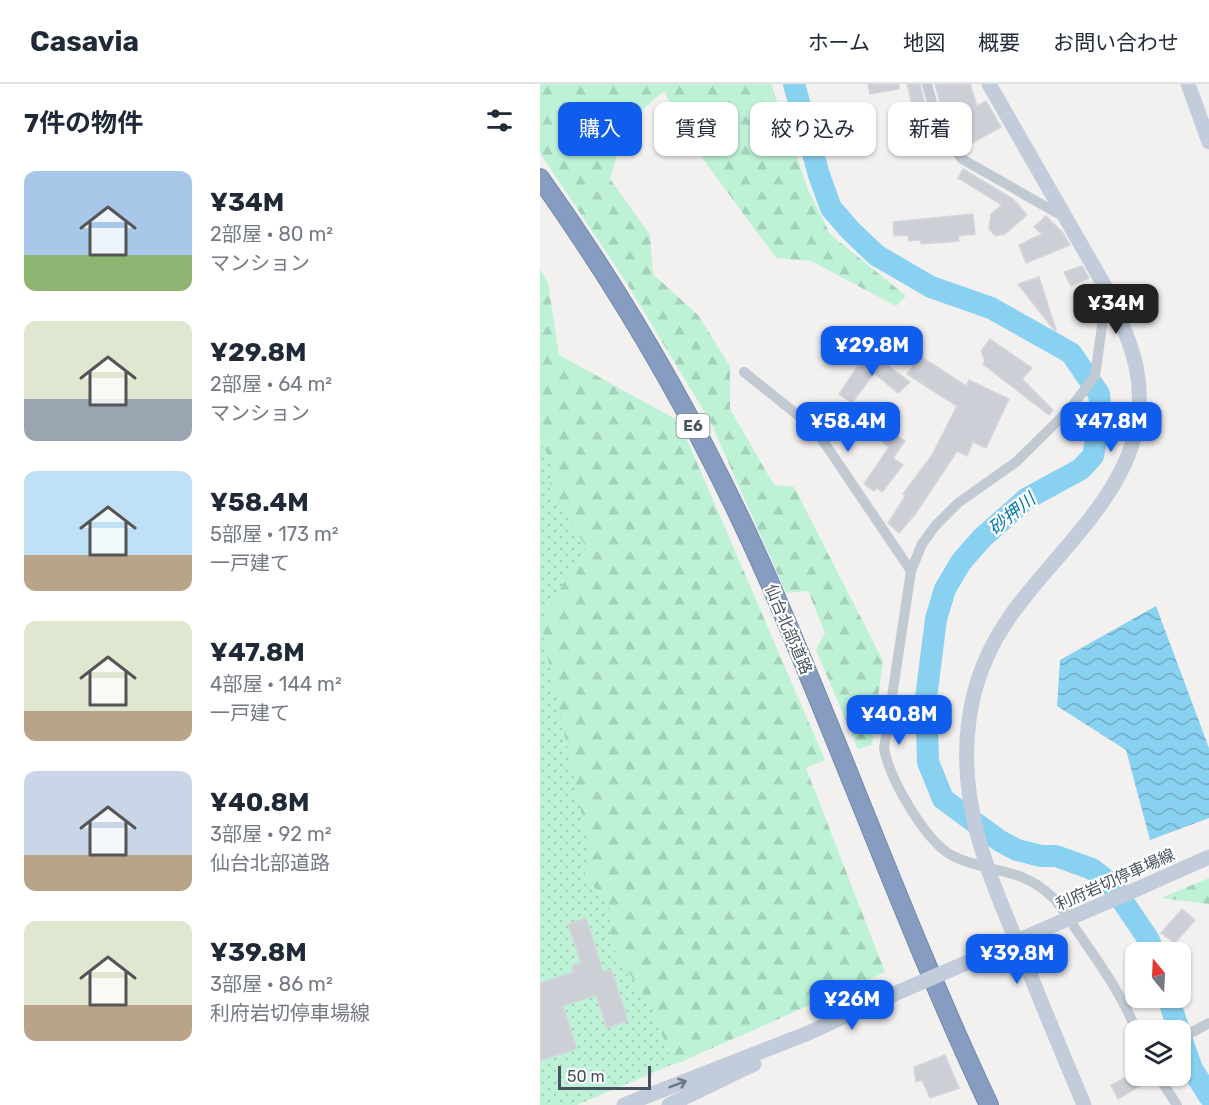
<!DOCTYPE html>
<html lang="ja">
<head>
<meta charset="utf-8">
<style>
  body { margin:0; font-family:Rubik,"Noto Sans JP",sans-serif; background:#f2f2f3; color:#1f2937; height:100vh; display:flex; flex-direction:column; font-size:22px; white-space:nowrap }
  * { box-sizing:border-box; margin:0 }
  p { font-size:20px; color:#747a83 }
  .icon { flex:none; width:33px; height:33px; fill:none; stroke:currentColor; stroke-width:2; stroke-linecap:round; stroke-linejoin:round }
  .map { position:relative; flex:1; overflow:hidden }
  .panel { display:flex; flex-direction:column; background:#fff; width:540px }
  .panel>* { flex:none }
  .top-card { position:absolute; left:18px; top:18px; width:561px; height:54px; display:flex; gap:12px }
  .needle { width:39px; rotate:342deg }
  .fabs { position:absolute; left:585px; top:858px; display:grid; gap:12px }
  .fabs a { display:grid; place-items:center; width:66px; height:66px; border-radius:12px; background:#fff; box-shadow:0 2px 4px #0004; font-size:30px }
  .scale { position:absolute; left:18px; bottom:15px; width:93px; box-sizing:border-box; padding-left:6px; border:3px solid #47525f; border-top:0; font-size:16px; line-height:21px; white-space:nowrap; color:#47525f; -webkit-text-stroke:4px #fff; paint-order:stroke }
  .price { position:absolute; translate:-50% -51px; padding:0 14px; border-radius:12px; background:#105ced; color:#fff; font-size:20px; line-height:39px; filter:drop-shadow(0 2px 3px #0008) }
  .price::after { content:''; position:absolute; left:50%; top:36px; width:18px; height:14px; margin-left:-9px; background:inherit; clip-path:polygon(0 0,100% 0,50% 100%) }
  .price.current { background:#222; color:#fff }
  ul { padding:0; list-style:none }
  li { display:flex; align-items:center; gap:18px; height:150px; padding:0 24px }
  li span { display:grid; place-items:center; flex:none; width:168px; height:120px; border-radius:12px; color:#555 }
  li>.icon { margin-inline-start:auto }
  span .icon { width:72px; height:72px; fill:#fffc; stroke-width:1 }
  li b { font-size:26px }
  h2 { display:flex; justify-content:space-between; align-items:center; height:72px; padding:0 24px; font-size:26px }
  .chip { padding:0 21px; border-radius:12px; background:#fff; box-shadow:0 2px 4px #0004; font-size:21px; line-height:54px }
  .chip.current { background:#105ced; color:#fff }
  header { display:flex; align-items:center; gap:36px; box-sizing:border-box; height:84px; padding:0 30px; background:#fff; border-bottom:2px solid #e0e1e3 }
  header strong { font-size:28px }
  nav { display:flex; gap:33px; margin-inline-start:auto; font-size:21px }
  main { display:flex; flex:1; min-height:0 }
  .map>svg:first-child { display:block }
  .grass { fill:url(#grass-dots) }
  .forest { fill:url(#forest-firs) }
  .water { fill:url(#water-waves) }
  .lines { fill:none; stroke-linecap:round; stroke-linejoin:round }
  .river { stroke:#89d1f1; stroke-width:22 }
  .building { fill:#cccfd6; stroke:#d4d6dc; stroke-width:1.5 }
  .highway-casing { stroke:#7188ad; stroke-width:20 }
  .street { stroke:#c1c9d3; stroke-width:10 }
  .secondary { stroke:#c2ccda; stroke-width:15 }
  .highway { stroke:#869dc1; stroke-width:18 }
  .secondary-bridge { stroke:#c2ccda; stroke-width:15 }
  .oneway { stroke:#6c7784 }
  .labels { text-anchor:middle; stroke-width:4.5; stroke-linejoin:round; paint-order:stroke }
  .shield { fill:#fff; stroke:#7e868f; stroke-width:1.5 }
  .shield-label { font-size:15px; font-weight:bold; fill:#47525f }
  .street-label { font-size:16px; fill:#47525f; stroke:#fff }
  .water-label { font-size:18px; font-style:italic; fill:#067aac; stroke:#fff }
</style>
</head>
<body>
<header>
<strong>Casavia</strong>
<nav><a>ホーム</a><a>地図</a><a>概要</a><a>お問い合わせ</a></nav>
</header>
<main>
<section class="panel">
<h2>7件の物件<svg class="icon" aria-label="filters" viewBox="0 0 24 24"><path d="M4 7h16M4 17h16"/><circle cx="9" cy="7" r="2"/><circle cx="15" cy="17" r="2"/></svg></h2>
<ul>
<li><span style="background:linear-gradient(#a9c7e8 70%,#8fb573 0)"><svg class="icon" aria-label="home" viewBox="0 0 24 24"><path d="M3 11l9-7 9 7M6 9v11h12V9"/></svg></span><div><b>¥34M</b><p>2部屋 · 80 m²</p><p>マンション</p></div></li>
<li><span style="background:linear-gradient(#dfe7d0 65%,#9aa5b1 0)"><svg class="icon" aria-label="home" viewBox="0 0 24 24"><path d="M3 11l9-7 9 7M6 9v11h12V9"/></svg></span><div><b>¥29.8M</b><p>2部屋 · 64 m²</p><p>マンション</p></div></li>
<li><span style="background:linear-gradient(#bfe0f5 70%,#b9a48a 0)"><svg class="icon" aria-label="home" viewBox="0 0 24 24"><path d="M3 11l9-7 9 7M6 9v11h12V9"/></svg></span><div><b>¥58.4M</b><p>5部屋 · 173 m²</p><p>一戸建て</p></div></li>
<li><span style="background:linear-gradient(#dfe7d0 75%,#b9a48a 0)"><svg class="icon" aria-label="home" viewBox="0 0 24 24"><path d="M3 11l9-7 9 7M6 9v11h12V9"/></svg></span><div><b>¥47.8M</b><p>4部屋 · 144 m²</p><p>一戸建て</p></div></li>
<li><span style="background:linear-gradient(#c9d6e8 70%,#b9a48a 0)"><svg class="icon" aria-label="home" viewBox="0 0 24 24"><path d="M3 11l9-7 9 7M6 9v11h12V9"/></svg></span><div><b>¥40.8M</b><p>3部屋 · 92 m²</p><p>仙台北部道路</p></div></li>
<li><span style="background:linear-gradient(#dfe7d0 70%,#b9a48a 0)"><svg class="icon" aria-label="home" viewBox="0 0 24 24"><path d="M3 11l9-7 9 7M6 9v11h12V9"/></svg></span><div><b>¥39.8M</b><p>3部屋 · 86 m²</p><p>利府岩切停車場線</p></div></li>
</ul>
</section>
<div class="map">
<svg width="669" height="1021" viewBox="0 0 669 1021">
  <defs>
    <pattern id="grass-dots" width="8" height="8" patternUnits="userSpaceOnUse" patternTransform="scale(1.5)"><rect width="8" height="8" fill="#bef2d7"/><path d="M2 2h.1M6 6h.1" fill="none" stroke="#a5d1bb" stroke-width="1.8" stroke-linecap="round"/></pattern>
    <pattern id="forest-firs" width="22" height="20" patternUnits="userSpaceOnUse" patternTransform="scale(1.5)"><rect width="22" height="20" fill="#bef2d7"/><path d="M5 1l3.5 6h-7zM16 11l3.5 6h-7z" fill="#a5d1bb"/></pattern>
    <pattern id="water-waves" width="16" height="10" patternUnits="userSpaceOnUse" patternTransform="scale(1.5)"><rect width="16" height="10" fill="#89d1f1"/><path d="M0 5q4-4 8 0t8 0" fill="none" stroke="#72acc6"/></pattern>
  </defs>
  <rect width="100%" height="100%" fill="#f3f1f0"/>
  <path class="grass" d="M0,193L16,276L236,936L37,1021H0Z"/>
  <g class="forest">
    <path d="M0,0H231L269,108L290,150L366,212L356,222L271,177L236,174L152,60L124,7L86,40L70,95L110,151L113,190L158,231L190,282V325L234,401L254,403L343,577L332,661L318,665L276,566L285,549L268,507L246,509L171,339L88,201L0,69Z"/>
    <path d="M0,185L8,198L19,271L139,337L285,676L266,684L345,888L134,981L112,925L72,862L68,816L44,794L48,758L0,538L46,463L10,405L13,378L0,359Z"/>
    <path d="M669,794V820L621,814Z"/>
  </g>
  <path class="water" d="M616,522L669,664V734L610,756L586,666L517,622L520,576Z"/>
  <g class="lines">
    <g class="river">
      <path d="M254,0L279,91L291,124L310,146L336,171L391,203L451,224L531,269L559,310L561,329L553,372L541,385L486,415L442,454L421,478L405,505L396,535L386,614L388,678L403,715L460,757L477,766L501,772H516L552,785L571,800L609,856L613,868"/>
      <path d="M628,914L639,946"/>
      <path d="M640,951L652,985L669,1012"/>
    </g>
  </g>
  <g class="building">
    <path d="M328,0H359V5L330,10Z"/>
    <path d="M367,0H380L387,29L375,32Z"/>
    <path d="M395,0H430L437,22L446,17L461,43L423,64L408,36L405,37Z"/>
    <path d="M423,85L473,115L487,131L465,150L455,152L449,145L451,130L462,121L418,94Z"/>
    <path d="M433,130L435,150L418,152L419,157L381,160V156L369,157L368,151L354,152L353,138Z"/>
    <path d="M506,132L523,149L530,161L486,179L479,161L502,150L494,143Z"/>
    <path d="M542,182L549,194L531,202L524,188Z"/>
    <path d="M499,193L516,246L515,247L478,200Z"/>
    <path d="M450,255L492,284L482,295L513,326L509,331L443,280L445,277L441,267Z"/>
    <path d="M328,267L370,298L358,309L334,289L312,319L299,310Z"/>
    <path d="M380,272L426,302L429,296L469,315L446,364L433,358L427,372L417,367L376,429L359,449L348,439L366,411L363,410L392,371L417,322L367,290Z"/>
    <path d="M350,347L365,357L353,374L363,381L342,408L337,404L334,407L324,400L349,363L343,358Z"/>
    <path d="M642,825L655,836L635,859L621,849Z"/>
    <path d="M46,834L63,888L71,885L88,937L67,944L56,911L23,922L37,965L0,977V899L34,888L32,881L41,879L28,840Z"/>
    <path d="M405,971L419,1004L390,1014L382,996L376,998L374,983Z"/>
    <path d="M594,989L600,1002L578,1015L571,1001Z"/>
  </g>
  <g class="lines">
    <g class="highway-casing">
      <path id="highway" d="M0,94C89,219 166,354 228,495C304,669 368,849 449,1021"/>
    </g>
    <g class="street">
      <path d="M387,0L399,44L422,75L524,133"/>
      <path d="M567,206L555,292L529,326L476,378L418,419L395,442L382,460L371,487L344,665C350,695 384,755 411,771C444,789 481,782 511,812C520,819 526,832 533,841C556,875 581,908 596,946"/>
      <path d="M204,288L275,345L371,487"/>
      <path d="M640,955L669,939"/>
      <path d="M618,992L637,1021"/>
    </g>
    <g class="secondary">
      <path d="M449,0L567,206C578,231 590,256 596,282C619,389 524,456 471,531C449,562 434,598 429,636C417,720 450,794 482,870C502,921 523,971 544,1021"/>
      <path d="M648,0L669,58"/>
      <path d="M604,802L669,773"/>
      <path d="M84,1021L266,950L345,914"/>
      <path d="M129,1021L214,980"/>
    </g>
    <use href="#highway" class="highway"/>
    <path class="secondary-bridge" d="M345,914L604,802"/>
  </g>
  <defs><path id="oneway-shaft" d="M-6 0H5M1.5-3L5.5 0L1.5 3" fill="none" stroke-width="1.6" stroke-linecap="round" stroke-linejoin="round" transform="scale(1.5)"/></defs>
  <use class="oneway" href="#oneway-shaft" transform="translate(138 1000) rotate(-21)"/>
  <g class="labels">
    <rect class="shield" x="136.5" y="330" width="33" height="24" rx="4.5"/>
    <g class="shield-label">
      <text x="153" y="347">E6</text>
    </g>
    <g class="street-label">
      <text transform="translate(249 545) rotate(67)" y="6">仙台北部道路</text>
      <text transform="translate(575 795) rotate(-24)" y="6">利府岩切停車場線</text>
    </g>
    <g class="water-label">
      <text transform="translate(472 430) rotate(-39)" y="6">砂押川</text>
    </g>
  </g>
</svg>
<div class="fabs">
<a><svg class="needle" viewBox="-14 -14 28 28"><path d="M0-13l5 13h-10z" fill="#e53935"/><path d="M0 13l5-13h-10z" fill="#747a83"/></svg></a>
<a><svg class="icon" aria-label="layers" viewBox="0 0 24 24"><path d="M12 4l9 5-9 5-9-5zM3 14l9 5 9-5"/></svg></a>
</div>
<div class="scale">50 m</div>
<b class="price current" style="left:576px;top:251px">¥34M</b>
<b class="price" style="left:332px;top:293px">¥29.8M</b>
<b class="price" style="left:308px;top:369px">¥58.4M</b>
<b class="price" style="left:571px;top:369px">¥47.8M</b>
<b class="price" style="left:359px;top:662px">¥40.8M</b>
<b class="price" style="left:477px;top:901px">¥39.8M</b>
<b class="price" style="left:312px;top:947px">¥26M</b>
<div class="top-card">
<a class="chip current">購入</a>
<a class="chip">賃貸</a>
<a class="chip">絞り込み</a>
<a class="chip">新着</a>
</div>
</div>
</main>
</body>
</html>
